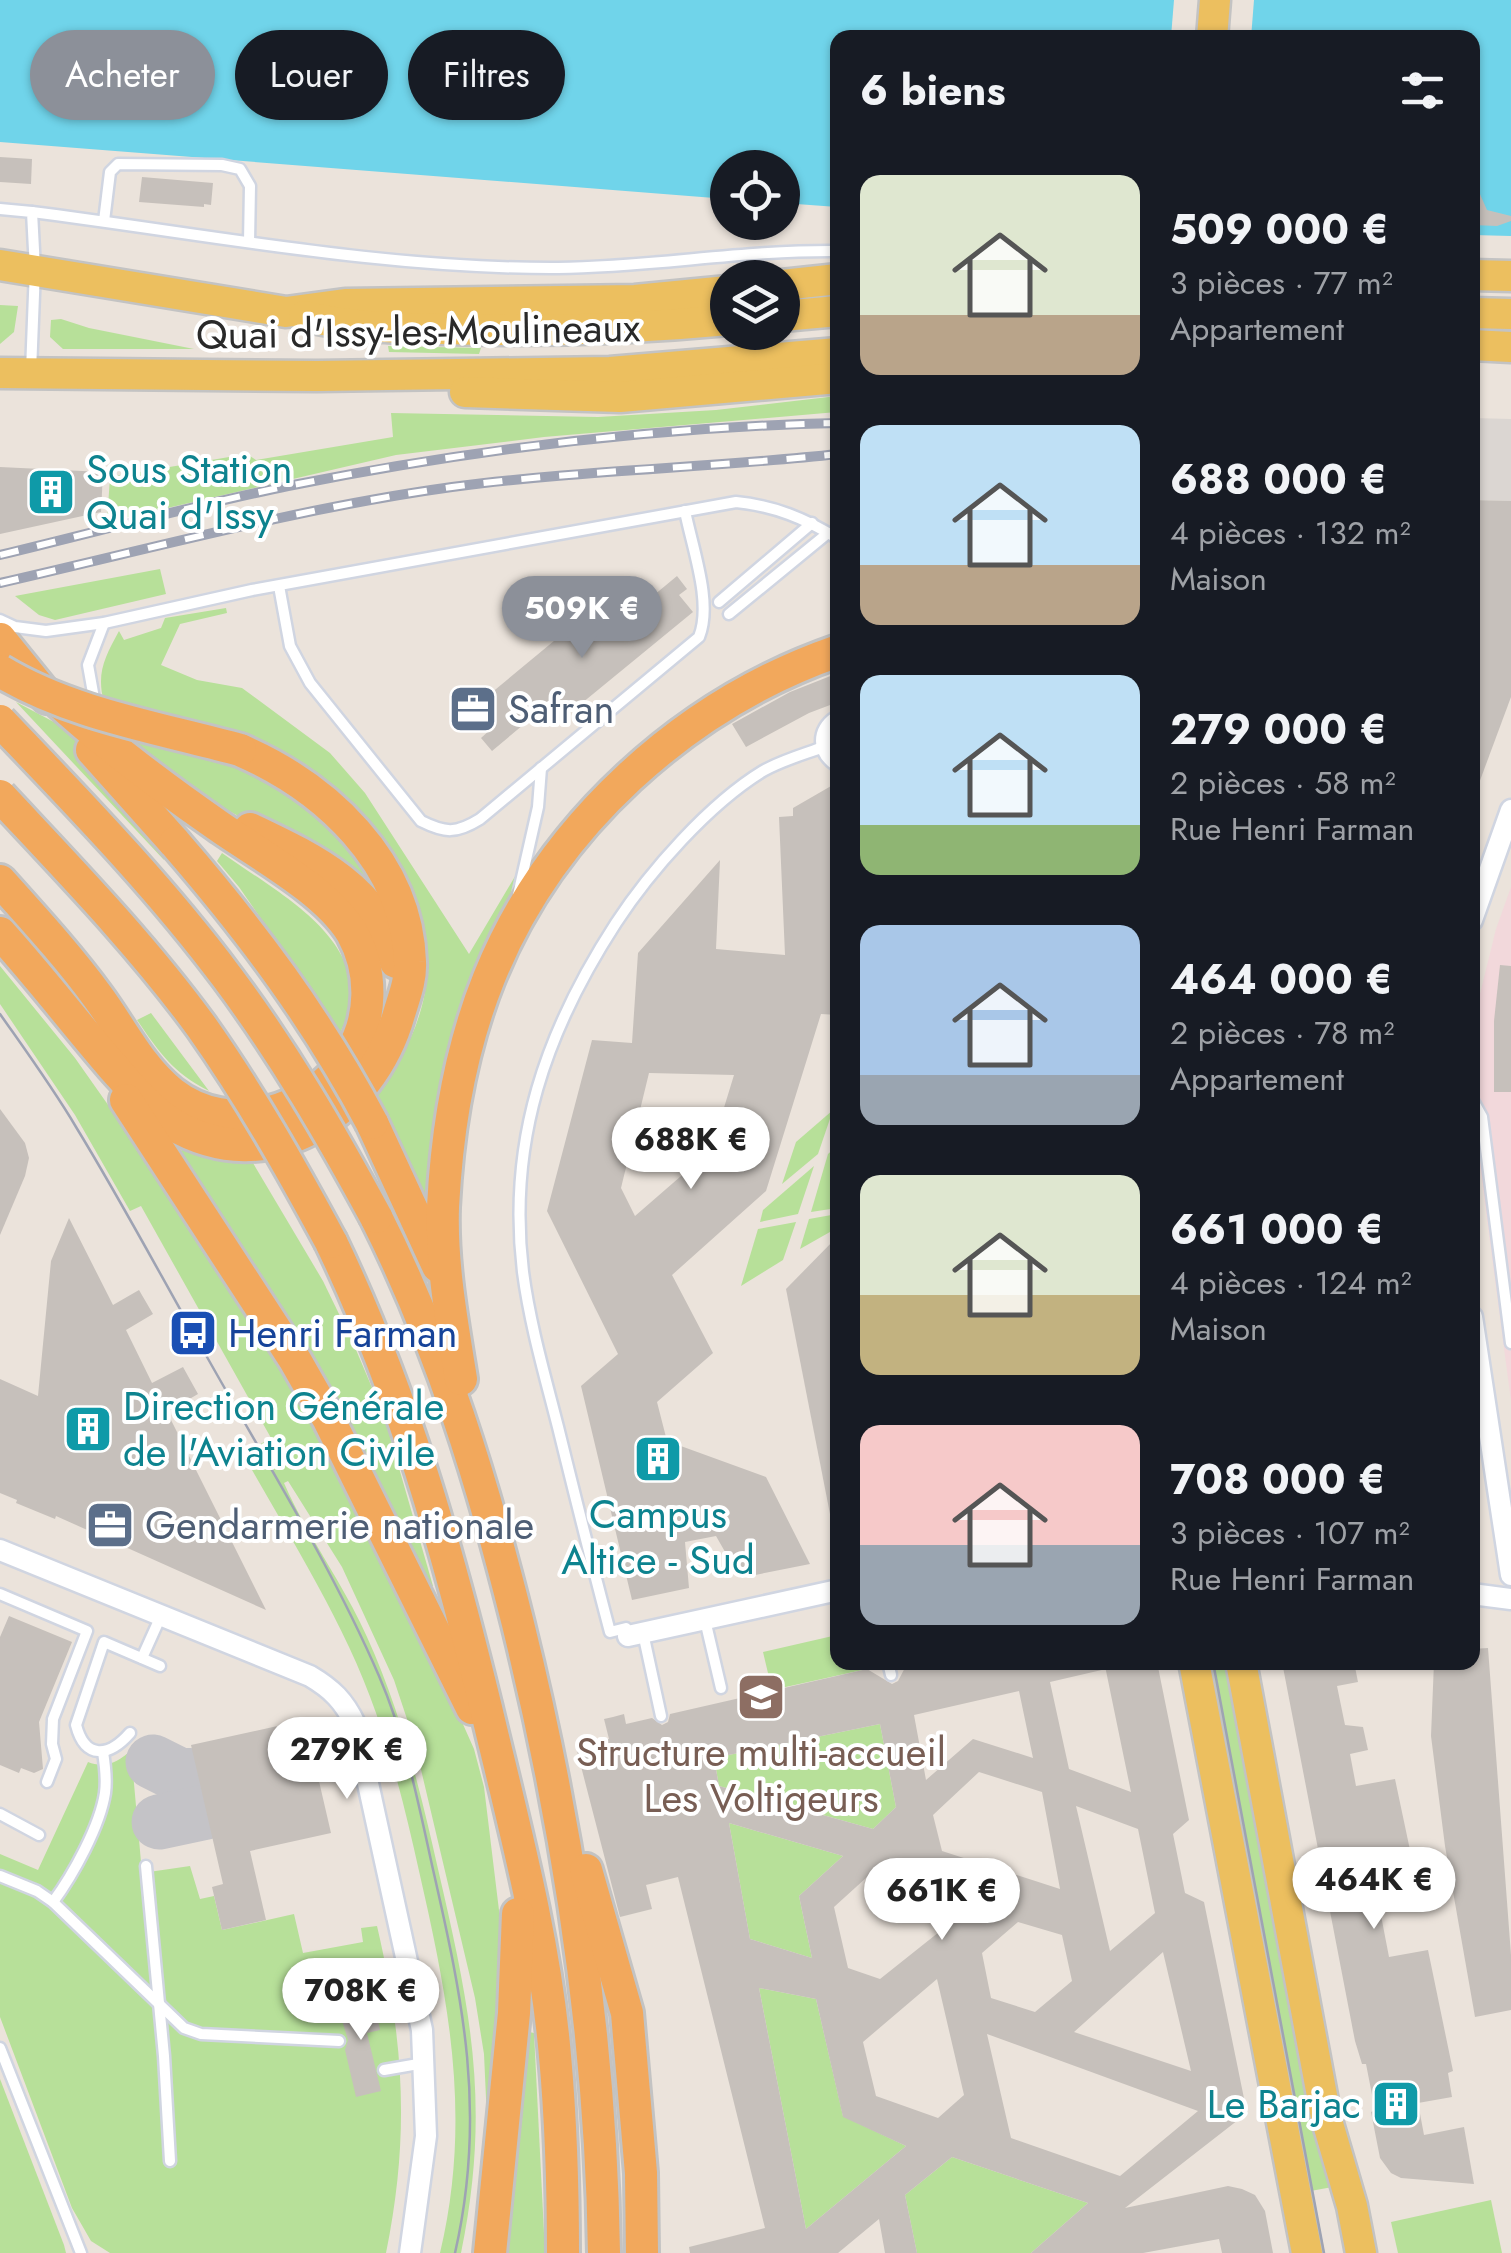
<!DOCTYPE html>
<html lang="fr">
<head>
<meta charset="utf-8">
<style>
  body { margin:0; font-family:Jost,sans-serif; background:#242831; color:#f1f3f6; height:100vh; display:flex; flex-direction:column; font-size:38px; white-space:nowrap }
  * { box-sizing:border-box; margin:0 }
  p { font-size:32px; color:#9ea1a6 }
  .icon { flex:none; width:55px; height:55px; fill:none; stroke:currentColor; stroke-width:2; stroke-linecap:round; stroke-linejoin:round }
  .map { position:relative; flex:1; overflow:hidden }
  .drawer { position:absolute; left:830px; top:30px; width:650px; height:1640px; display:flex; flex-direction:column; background:#171b24; border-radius:20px; box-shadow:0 2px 8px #0004 }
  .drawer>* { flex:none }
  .guide { position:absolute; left:30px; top:30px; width:650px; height:90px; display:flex; gap:20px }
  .fabs { position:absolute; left:710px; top:150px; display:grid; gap:20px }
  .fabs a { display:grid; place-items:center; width:90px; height:90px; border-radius:50%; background:#171b24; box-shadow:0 2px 8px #0004; font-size:50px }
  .price { position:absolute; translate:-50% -85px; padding:0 22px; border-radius:35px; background:#fff; color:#222; font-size:32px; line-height:65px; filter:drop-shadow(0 2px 5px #0008) }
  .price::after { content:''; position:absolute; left:50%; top:60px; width:30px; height:22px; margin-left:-15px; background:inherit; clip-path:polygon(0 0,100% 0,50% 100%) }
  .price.active { background:#8c9099; color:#fff }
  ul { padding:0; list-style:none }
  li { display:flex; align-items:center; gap:30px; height:250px; padding:0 30px }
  li span { display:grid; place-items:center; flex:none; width:280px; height:200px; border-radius:20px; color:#555 }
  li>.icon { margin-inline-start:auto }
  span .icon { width:120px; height:120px; fill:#fffc; stroke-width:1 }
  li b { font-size:42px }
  h2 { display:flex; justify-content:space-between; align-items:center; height:120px; padding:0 30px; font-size:42px }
  .chip { padding:0 35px; border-radius:45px; background:#171b24; box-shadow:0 2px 8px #0004; font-size:35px; line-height:90px }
  .chip.active { background:#8c9099; color:#fff }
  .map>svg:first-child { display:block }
  .medical { fill:#f2d8db }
  .green { fill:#b7e099 }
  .plaza { fill:#dbd6d2 }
  .water { fill:#70d4ea }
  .pier { fill:#ebe3db }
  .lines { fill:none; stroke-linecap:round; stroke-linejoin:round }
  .taxiway { stroke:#c4c3c7; stroke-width:55 }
  .building { fill:#c6c0bb; fill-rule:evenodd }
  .service-casing { stroke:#d0d5e1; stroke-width:15 }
  .minor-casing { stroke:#d0d5e1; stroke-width:25 }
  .primary-casing { stroke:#c3c3c3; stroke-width:35 }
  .trunk-casing { stroke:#c3c3c3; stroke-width:38 }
  .service { stroke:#fff; stroke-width:10 }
  .minor { stroke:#fff; stroke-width:20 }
  .primary { stroke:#ecbf5f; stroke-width:30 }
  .trunk { stroke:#f2a85c; stroke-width:32 }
  .tram { stroke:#9ea3b3; stroke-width:2.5 }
  .rail-casing { stroke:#9ea3b3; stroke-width:10 }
  .rail { stroke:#fff; stroke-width:6; stroke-dasharray:19; stroke-linecap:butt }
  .trunk-bridge-casing { stroke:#c3c3c3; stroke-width:38; stroke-linecap:butt }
  .trunk-bridge { stroke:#f2a85c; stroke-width:32 }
  .labels { text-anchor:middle; stroke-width:8; stroke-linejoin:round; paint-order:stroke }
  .street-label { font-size:40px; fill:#292929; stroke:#fff }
  .culture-label { font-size:40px; fill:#0d838f; stroke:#fff; text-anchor:start }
  .service-label { font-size:40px; fill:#4e5e75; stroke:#fff; text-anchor:start }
  .transit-label { font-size:40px; fill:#164399; stroke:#fff; text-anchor:start }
  .education-label { font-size:40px; fill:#785e54; stroke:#fff }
</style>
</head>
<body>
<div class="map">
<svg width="1511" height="2253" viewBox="0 0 1511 2253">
  <rect width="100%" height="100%" fill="#ebe3db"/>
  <path class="medical" d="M1511,887V1401L1472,1106L1475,1014L1496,929Z"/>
  <g class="green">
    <path d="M0,305L18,306L14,332L0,344Z"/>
    <path d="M61,319L89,328L194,349H63L50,337L51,320Z"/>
    <path d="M388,346L481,348L479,354L389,352Z"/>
    <path d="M837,396V412L544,437L396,455L107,522L110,477L247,454L256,460L393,437L391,413L598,417L716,410Z"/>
    <path d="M160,569L166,594L55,620L39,615L15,596Z"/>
    <path d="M226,608L227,613L180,624L161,665L197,680L242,688L330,753L365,793L469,954L530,851L533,863L434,1186L424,1194L418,1191L377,1096C402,1061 427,1014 427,969C425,876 361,793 281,750C227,721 163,714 104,702C96,673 105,657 119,631L124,640L161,628L165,618Z"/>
    <path d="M16,702L71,731L163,850L164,860Z"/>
    <path d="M127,738L192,747L252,762L332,816L384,896L191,790L150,762Z"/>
    <path d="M222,853C280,895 385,946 340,1033L239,887L217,861Z"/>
    <path d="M0,966L75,1058L118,1119L259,1335L325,1446L446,1686L474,1749L484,1787L502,1935L503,2001L487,2120L484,2054L475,1998L414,1740L394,1680L342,1567L288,1481L284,1483C307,1536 343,1583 367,1637C401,1712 420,1789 438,1869C471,2011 491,2107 461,2253H440C472,2119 449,2002 419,1871C402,1794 383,1719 349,1647C318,1581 279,1518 243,1454L271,1438L141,1206L130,1211L75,1115L0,1004Z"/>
    <path d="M151,1013L209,1091C173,1073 159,1052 137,1020Z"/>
    <path d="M833,1110L818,1154L782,1184L796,1142Z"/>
    <path d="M837,1146V1208L811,1212L828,1154Z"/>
    <path d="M183,1147L250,1158L323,1281L354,1345L384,1416L433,1586H427L179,1155Z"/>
    <path d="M814,1166L798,1214L760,1222L763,1210Z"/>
    <path d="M837,1214V1228L800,1249L809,1219Z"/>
    <path d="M796,1222L783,1260L741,1286L758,1229Z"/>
    <path d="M837,1635L838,1662L865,1663L867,1669L772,1690L763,1652Z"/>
    <path d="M1205,1663H1230L1338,2186L1305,2192Z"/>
    <path d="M880,1724L896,1807L873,1829L719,1786L714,1758Z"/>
    <path d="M131,1750L142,1873L190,1866L200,1899L214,1896L222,1930L294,1914L303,1953L363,1942L361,1928L377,1926C404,2042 410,2135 386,2253H110L91,2241L72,2208L0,2017V1854L38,1870L88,1762C104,1769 119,1762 131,1750Z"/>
    <path d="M729,1823L843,1856L799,1896L812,1958L750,1939Z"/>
    <path d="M759,1988L816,1999L843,2116L906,2146L806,2229Z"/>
    <path d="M525,2031L534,2033L545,2253H502Z"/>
    <path d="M0,2079L64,2245L66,2253H0Z"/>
    <path d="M952,2157L1088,2203L1031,2253H917L905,2195Z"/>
    <path d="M1491,2200L1502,2253H1398L1391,2222Z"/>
  </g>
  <path class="plaza" d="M1473,418L1511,419V501L1473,500Z"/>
  <path class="water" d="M0,0H1511V236L1473,235L1472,38H838L837,207L783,203L782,168H728L727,199L0,142Z"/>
  <path class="pier" d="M1174,0H1254L1251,38L1171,37Z"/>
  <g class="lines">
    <g class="taxiway">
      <path d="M153,1762L179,1775L198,1776"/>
      <path d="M159,1822L206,1812"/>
    </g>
  </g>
  <g class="building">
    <path d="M0,157L32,159L31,184L0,182Z"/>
    <path d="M1472,176L1487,210L1511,216V221L1497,226L1472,225Z"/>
    <path d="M142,177L213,183L211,205L204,204V207L139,202Z"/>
    <path d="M0,467L103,472L101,512L0,534Z"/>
    <path d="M1472,500L1511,501V697L1475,794Z"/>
    <path d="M677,576L687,589L679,595L693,612L554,726L541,710L492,751L481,738L491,729L473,708L618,588L636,610Z"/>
    <path d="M838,673V702L809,713L746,747L732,724L790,692Z"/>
    <path d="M838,782V1015L821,1014L766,1191L672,1275L713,1353L657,1402L667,1441L766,1477L810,1564L740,1578L716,1536L685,1542L689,1588L632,1600L581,1386L618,1354L547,1211L592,1040L632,1043L638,953L720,860L716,949L785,955L779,817L793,816V808ZM649,1073L734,1075L711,1150L635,1216L621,1188Z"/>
    <path d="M1500,965L1511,966V1092H1494V1021Z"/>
    <path d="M0,1109L25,1143L29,1158L25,1176L0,1235Z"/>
    <path d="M69,1218L113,1305L139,1290L153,1314L126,1330L152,1383L183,1367L198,1394L167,1412L266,1610L56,1516L55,1519L16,1503L17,1500L0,1493V1379L38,1396L51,1261Z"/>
    <path d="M838,1236V1514H830L786,1289Z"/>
    <path d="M9,1616L72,1642L39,1722L43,1769L34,1773L21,1768L19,1773L0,1765V1637Z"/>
    <path d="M1488,1648L1511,1955V2010L1475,2017L1445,1846L1431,1736L1434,1662H1472V1649Z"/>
    <path d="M908,1662H1157L1189,1820L1173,1834L1185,1893L1204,1902L1247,2113L1125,2208L1228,2186L1242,2189L1255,2195L1265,2211L1273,2253H1222L1219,2239L1143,2253H1031L1088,2203L952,2157L905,2195L917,2253H885L879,2219L838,2253H690L689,2247L765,2228L678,1877L646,1885L652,1909L620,1917L576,1747L609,1739L604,1719L613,1717L624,1714L626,1724L652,1718L662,1725L668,1722L670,1714L867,1669L892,1684L898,1681ZM1105,1666L1131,1792L1069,1769L1050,1682L1106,1669ZM1019,1691L1033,1758L973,1739L926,1780L914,1715ZM880,1724L896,1807L873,1829L719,1786L714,1758ZM979,1772L1042,1792L1060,1889L942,1851L933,1815ZM1076,1806L1138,1829L1155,1913L1110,1951ZM729,1823L843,1856L799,1896L812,1958L750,1939ZM877,1868L978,1901L880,1979L848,1968L834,1907ZM1018,1922L1062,1935L1072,1981L1035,2012L991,1998L982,1953ZM1163,1952L1191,2071L1074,2032ZM937,1979L964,2095L938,2118L876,2096L863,2042ZM759,1988L816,1999L843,2117L906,2146L806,2229ZM987,2034L1198,2111L1120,2176L1011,2138Z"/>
    <path d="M1282,1662H1354L1358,1682L1337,1686L1345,1725L1363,1727L1368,1750L1350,1754L1356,1786L1395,1779L1410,1850L1389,1855L1398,1905H1379L1389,1957L1428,1950L1453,2071L1448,2073L1452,2097L1418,2103L1424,2135L1464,2127L1474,2184L1401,2178L1391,2173L1380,2158L1371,2112L1375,2110L1366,2064H1362L1355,2041Z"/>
    <path d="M282,1725L283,1730L306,1725L331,1833L250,1851L266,1920L222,1930L212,1887L223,1884L191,1745Z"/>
    <path d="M359,1993L373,1995L380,2030L367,2033L381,2091L356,2097L345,2050L348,2040L338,2007L354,2003Z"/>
  </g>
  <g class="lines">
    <g class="service-casing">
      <g id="service">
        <path d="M0,209L32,212L35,269L31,371"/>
        <path d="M32,212C206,234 382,269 558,268C652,267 744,250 838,251"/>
        <path d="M104,221L110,172L118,164L222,165L240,169L250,186L249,242"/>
        <path d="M279,586L290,646L310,683L421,821C445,833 456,834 480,819L699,637C713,603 692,547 685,511"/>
        <path d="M719,602L812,523"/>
        <path d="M729,614L828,533"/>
        <path d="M0,620L15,627L46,631L104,623L252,590L736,502C774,506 805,518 838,539"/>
        <path d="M95,704L88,665L104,623"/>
        <path d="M518,895L538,807L541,768"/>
        <path d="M1472,1099L1482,1117L1511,1343"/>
        <path d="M0,1594L87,1631L53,1719L52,1744L56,1759L47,1782"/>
        <path d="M705,1620L721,1688"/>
        <path d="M626,1628L610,1632C592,1564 575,1496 558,1427C545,1376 530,1325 523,1272C507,1141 546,1031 616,923C650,871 709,804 763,771C782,760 805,754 826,746"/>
        <path d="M643,1633L661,1716"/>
        <path d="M142,1658L160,1618"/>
        <path d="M888,1662L891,1675"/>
        <path d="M130,1733C109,1757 85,1760 76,1725L104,1642L160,1666"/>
        <path d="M0,1814L39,1835"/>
        <path d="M146,1866L164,2056L170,2161"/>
        <path d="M0,1876L37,1891L53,1902L184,2028L201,2034L339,2041"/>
        <path d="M53,1902C73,1875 100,1826 105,1793C107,1779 105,1765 103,1752"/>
        <path d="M0,2048L81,2253"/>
        <path d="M384,2070L424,2063"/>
      </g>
    </g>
    <g class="minor-casing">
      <g id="minor">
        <path d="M838,721C822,732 822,750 838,761"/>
        <path d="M1472,920L1511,810"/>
        <path d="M1472,1317L1511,1575"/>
        <path d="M0,1550L310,1676C332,1689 344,1701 355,1724L422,2030L426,2136L410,2253"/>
        <path d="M1472,1594L1511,1599"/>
        <path d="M628,1636L838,1590"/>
      </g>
    </g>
    <g class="primary-casing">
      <g id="primary">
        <path d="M1212,38L1215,0"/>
        <path d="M0,265L286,312L345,304L635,300L728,291"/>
        <path d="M1472,275L1511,276"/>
        <path d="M782,285L838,279"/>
        <path d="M1472,313L1511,314"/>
        <path d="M304,316C350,327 394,328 442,329C537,332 632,329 728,320"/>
        <path d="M782,316L838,311"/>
        <path d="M1472,345L1511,347"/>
        <path d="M0,373L317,376L610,372L838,353"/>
        <path d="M465,392L620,397L838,378"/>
        <path d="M1194,1662L1307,2253"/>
        <path d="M1241,1662L1326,2117L1352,2206L1361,2253"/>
      </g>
    </g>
    <g class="trunk-casing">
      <g id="trunk">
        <path d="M0,639L47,697"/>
        <path d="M92,750L175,843"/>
        <path d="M250,829C311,858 379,889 396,962"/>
        <path d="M0,881C34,919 68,956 98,997C121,1028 140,1068 172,1093C229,1137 311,1114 349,1056C373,1019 373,971 352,933C326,890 258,854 217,825C161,786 106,745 56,699"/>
        <path d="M0,933C39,976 74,1022 112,1066C130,1086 148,1109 172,1124C270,1182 371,1113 399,1014C404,997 411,980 410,962C407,861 325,787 240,750"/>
        <path d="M126,1100L295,1360L328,1418L472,1708"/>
        <path d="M372,1123L438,1266"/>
        <path d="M376,1217C441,1346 483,1483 518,1624C569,1831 601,2039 604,2253"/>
        <path d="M331,1242C404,1394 446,1545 486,1708C513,1822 545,1939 555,2056C561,2122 563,2187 563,2253"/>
        <path d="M461,1379C452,1323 441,1264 443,1207C447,1129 460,1050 489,978C550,826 685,704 838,651"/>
        <path d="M586,1870L627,2013L641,2173L642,2253"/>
        <path d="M490,2253L514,2013L518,1914"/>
      </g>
    </g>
    <use href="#service" class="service"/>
    <use href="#minor" class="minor"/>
    <use href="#primary" class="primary"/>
    <use href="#trunk" class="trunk"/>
    <g class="tram">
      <path d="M0,1014C26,1051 53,1088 76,1127C122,1202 163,1280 207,1357C266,1462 331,1565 379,1676C405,1736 418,1801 432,1865C463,2001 487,2113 455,2253"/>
      <path d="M1213,1662L1324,2253"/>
    </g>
    <g class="rail-casing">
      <g id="rail">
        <path d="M0,555C96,532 191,506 288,486C469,450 653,427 838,423"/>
        <path d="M0,583C150,549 299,508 452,487C580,470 709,468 838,454"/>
      </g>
    </g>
    <use href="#rail" class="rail"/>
    <g class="trunk-bridge-casing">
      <g id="trunk-bridge">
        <path d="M0,671C71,714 160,728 240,750"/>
        <path d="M0,721C79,804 159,886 227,977C284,1053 331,1134 376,1217"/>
        <path d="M0,796C70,871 141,944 201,1026C250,1095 291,1168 331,1242"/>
        <path d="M175,843C252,932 317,1019 372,1123"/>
      </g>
    </g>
    <use href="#trunk-bridge" class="trunk-bridge"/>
  </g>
  <defs>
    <g id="building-square" transform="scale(2.5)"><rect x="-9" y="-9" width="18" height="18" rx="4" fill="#0f9aa8" stroke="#fff"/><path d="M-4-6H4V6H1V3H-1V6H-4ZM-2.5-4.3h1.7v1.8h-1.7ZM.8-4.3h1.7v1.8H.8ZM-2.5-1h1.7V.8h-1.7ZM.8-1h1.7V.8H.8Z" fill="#fff"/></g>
    <g id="office-square" transform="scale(2.5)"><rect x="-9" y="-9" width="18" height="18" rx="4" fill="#5c6f8a" stroke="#fff"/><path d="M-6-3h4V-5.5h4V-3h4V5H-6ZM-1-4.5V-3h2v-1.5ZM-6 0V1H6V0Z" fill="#fff"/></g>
    <g id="bus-square" transform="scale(2.5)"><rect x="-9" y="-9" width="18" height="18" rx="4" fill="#1a4fb4" stroke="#fff"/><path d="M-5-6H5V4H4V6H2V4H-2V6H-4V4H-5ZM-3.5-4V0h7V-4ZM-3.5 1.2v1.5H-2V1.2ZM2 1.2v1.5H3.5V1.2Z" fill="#fff"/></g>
    <g id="school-square" transform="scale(2.5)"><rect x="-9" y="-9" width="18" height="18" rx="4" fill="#8d6e63" stroke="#fff"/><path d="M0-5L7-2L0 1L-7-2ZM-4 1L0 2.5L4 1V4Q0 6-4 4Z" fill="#fff"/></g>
  </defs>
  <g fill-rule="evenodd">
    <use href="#building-square" x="51" y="492"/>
    <use href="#office-square" x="473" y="709"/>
    <use href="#bus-square" x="193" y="1333"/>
    <use href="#building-square" x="88" y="1429"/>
    <use href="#building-square" x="658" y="1459"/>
    <use href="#office-square" x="110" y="1525"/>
    <use href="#school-square" x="761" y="1697"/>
    <use href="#building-square" x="1396" y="2104"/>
  </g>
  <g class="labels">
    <g class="street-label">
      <text transform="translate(418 331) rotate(-1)" y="14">Quai d'Issy-les-Moulineaux</text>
    </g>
    <g class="culture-label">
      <text x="86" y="483">Sous Station<tspan x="86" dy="46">Quai d'Issy</tspan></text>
      <text x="123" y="1420">Direction Générale<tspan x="123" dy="46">de l'Aviation Civile</tspan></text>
      <text x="658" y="1528" text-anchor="middle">Campus<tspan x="658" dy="46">Altice - Sud</tspan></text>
      <text x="1361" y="2118" text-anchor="end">Le Barjac</text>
    </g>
    <g class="service-label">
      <text x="508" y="723">Safran</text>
      <text x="145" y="1539">Gendarmerie nationale</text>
    </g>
    <g class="transit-label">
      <text x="228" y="1347">Henri Farman</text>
    </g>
    <g class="education-label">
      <text x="761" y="1766">Structure multi-accueil<tspan x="761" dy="46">Les Voltigeurs</tspan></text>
    </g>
  </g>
</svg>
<div class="fabs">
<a><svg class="icon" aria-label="locate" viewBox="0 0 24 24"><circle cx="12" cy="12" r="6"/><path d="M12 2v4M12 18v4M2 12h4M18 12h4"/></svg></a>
<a><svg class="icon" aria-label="layers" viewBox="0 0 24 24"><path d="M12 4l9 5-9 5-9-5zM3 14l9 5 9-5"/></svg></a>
</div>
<b class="price active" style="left:582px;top:661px">509K €</b>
<b class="price" style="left:691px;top:1192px">688K €</b>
<b class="price" style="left:347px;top:1802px">279K €</b>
<b class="price" style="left:1374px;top:1932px">464K €</b>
<b class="price" style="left:942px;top:1943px">661K €</b>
<b class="price" style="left:361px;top:2043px">708K €</b>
<div class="guide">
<a class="chip active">Acheter</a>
<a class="chip">Louer</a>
<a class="chip">Filtres</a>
</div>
<section class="drawer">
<h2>6 biens<svg class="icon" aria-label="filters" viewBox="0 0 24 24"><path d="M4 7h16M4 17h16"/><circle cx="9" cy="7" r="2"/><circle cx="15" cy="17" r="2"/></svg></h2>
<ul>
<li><span style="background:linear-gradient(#dfe7d0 70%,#b9a48a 0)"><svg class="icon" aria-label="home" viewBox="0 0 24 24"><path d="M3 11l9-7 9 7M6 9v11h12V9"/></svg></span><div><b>509 000 €</b><p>3 pièces · 77 m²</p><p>Appartement</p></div></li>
<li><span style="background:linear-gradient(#bfe0f5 70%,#b9a48a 0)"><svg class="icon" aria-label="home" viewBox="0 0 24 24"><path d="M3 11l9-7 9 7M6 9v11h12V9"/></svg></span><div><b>688 000 €</b><p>4 pièces · 132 m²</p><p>Maison</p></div></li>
<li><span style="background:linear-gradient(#bfe0f5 75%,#8fb573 0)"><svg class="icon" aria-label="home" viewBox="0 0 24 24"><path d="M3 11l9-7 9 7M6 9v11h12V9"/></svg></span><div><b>279 000 €</b><p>2 pièces · 58 m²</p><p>Rue Henri Farman</p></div></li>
<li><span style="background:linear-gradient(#a9c7e8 75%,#9aa5b1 0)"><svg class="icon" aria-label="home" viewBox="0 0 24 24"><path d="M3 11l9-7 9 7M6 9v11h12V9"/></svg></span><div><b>464 000 €</b><p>2 pièces · 78 m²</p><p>Appartement</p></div></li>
<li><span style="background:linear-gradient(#dfe7d0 60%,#c2b280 0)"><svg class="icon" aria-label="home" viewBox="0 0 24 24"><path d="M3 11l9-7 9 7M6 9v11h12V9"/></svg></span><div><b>661 000 €</b><p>4 pièces · 124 m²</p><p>Maison</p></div></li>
<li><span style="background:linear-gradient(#f6c9c9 60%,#9aa5b1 0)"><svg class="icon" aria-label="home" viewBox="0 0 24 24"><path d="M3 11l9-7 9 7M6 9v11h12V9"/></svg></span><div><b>708 000 €</b><p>3 pièces · 107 m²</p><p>Rue Henri Farman</p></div></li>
</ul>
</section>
</div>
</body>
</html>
